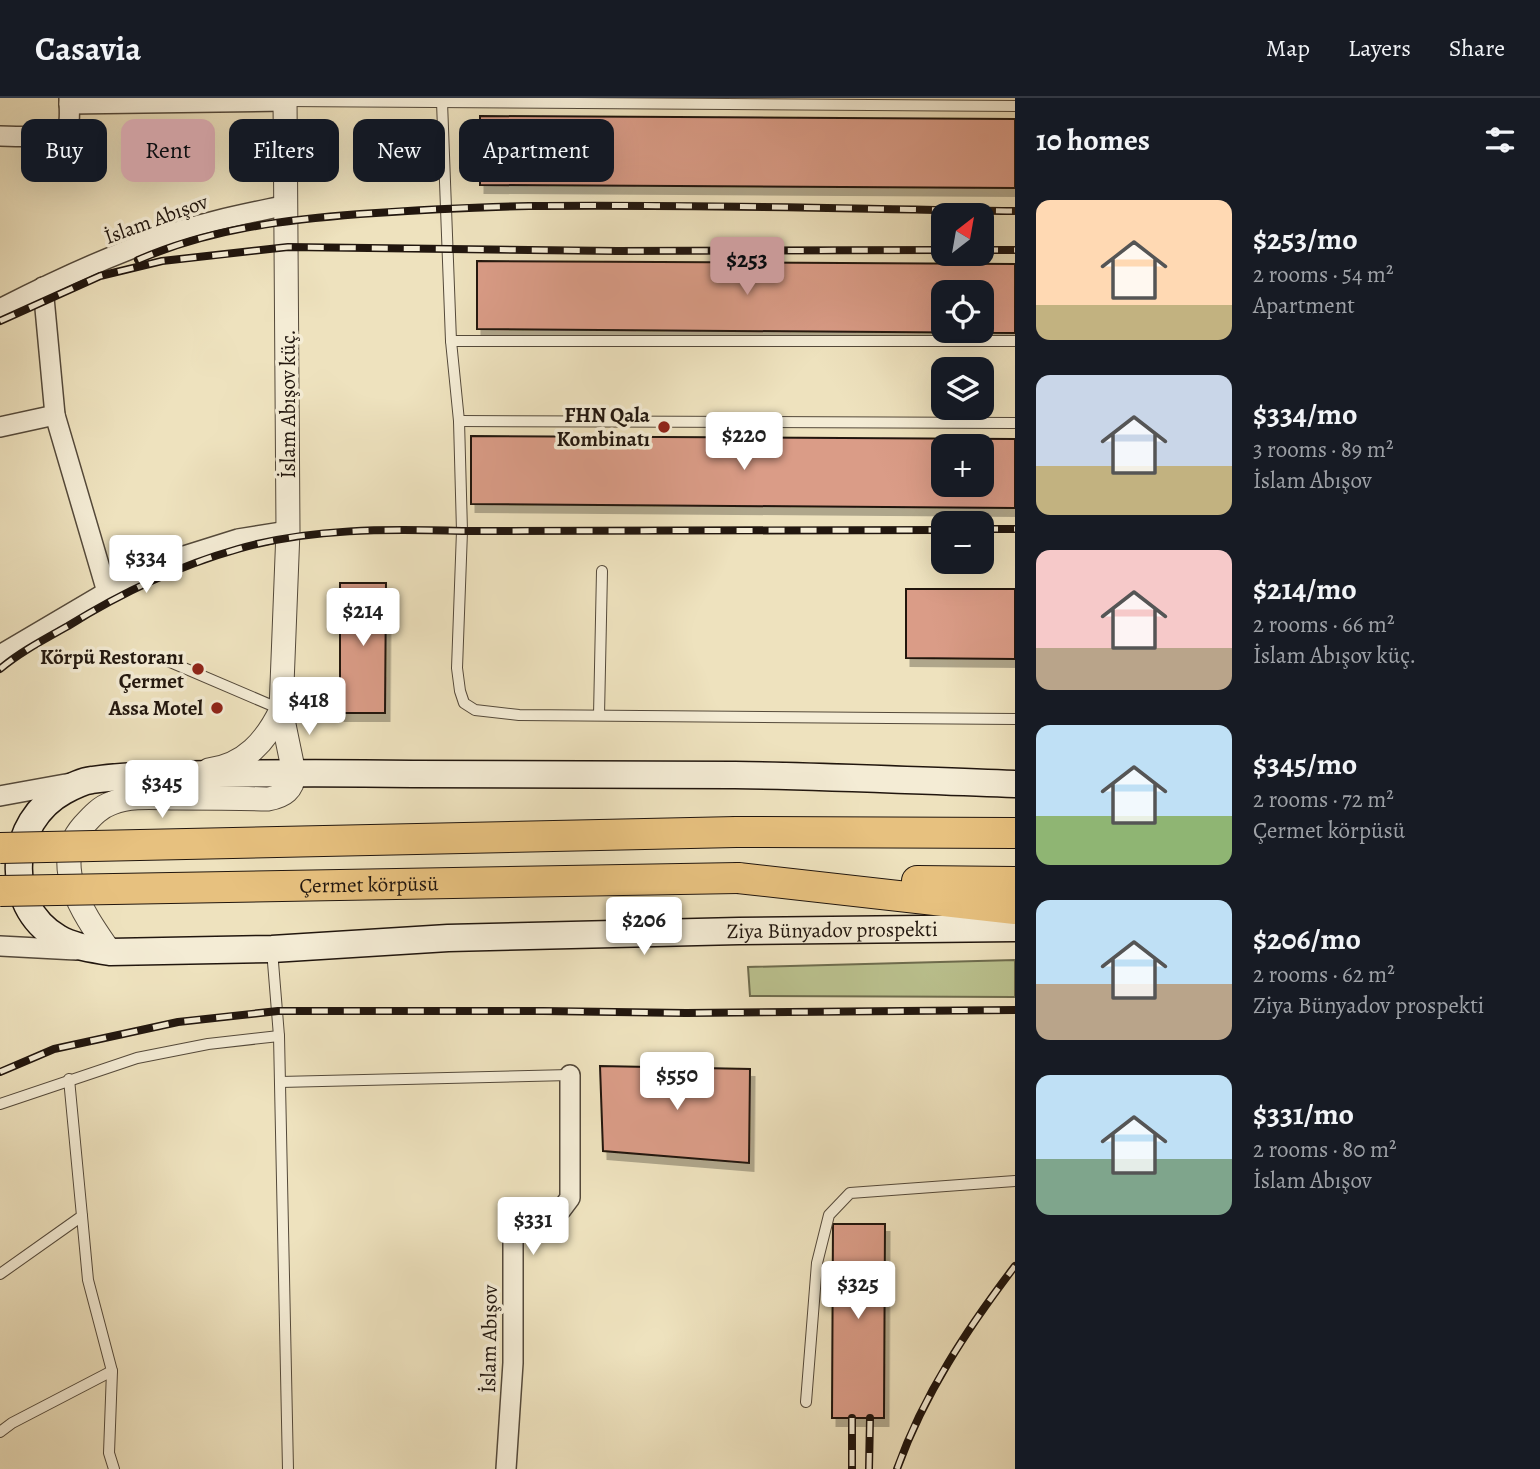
<!DOCTYPE html>
<html lang="en">
<head>
<meta charset="utf-8">
<style>
  body { margin:0; font-family:Alegreya,serif; background:#242831; color:#f1f3f6; height:100vh; display:flex; flex-direction:column; font-size:26px; white-space:nowrap }
  * { box-sizing:border-box; margin:0 }
  p { font-size:23px; color:#9ea1a6 }
  .icon { flex:none; width:38px; height:38px; fill:none; stroke:currentColor; stroke-width:2; stroke-linecap:round; stroke-linejoin:round }
  .map { position:relative; flex:1; overflow:hidden }
  .drawer { display:flex; flex-direction:column; background:#171b24; width:525px }
  .drawer>* { flex:none }
  .banner { position:absolute; left:21px; top:21px; width:665px; height:63px; display:flex; gap:14px }
  .needle { width:46px; rotate:31deg }
  .tools { position:absolute; left:931px; top:105px; display:grid; gap:14px }
  .tools a { display:grid; place-items:center; width:63px; height:63px; border-radius:14px; background:#171b24; box-shadow:0 7px 28px #0002; font-size:35px }
  .price { position:absolute; translate:-50% -60px; padding:0 16px; border-radius:7px; background:#fff; color:#222; font-size:23px; line-height:46px; filter:drop-shadow(0 2px 4px #0008) }
  .price::after { content:''; position:absolute; left:50%; top:42px; width:21px; height:16px; margin-left:-10px; background:inherit; clip-path:polygon(0 0,100% 0,50% 100%) }
  .price.current { background:#c59692; color:#111 }
  ul { padding:0; list-style:none }
  li { display:flex; align-items:center; gap:21px; height:175px; padding:0 21px }
  li span { display:grid; place-items:center; flex:none; width:196px; height:140px; border-radius:14px; color:#555 }
  li>.icon { margin-inline-start:auto }
  span .icon { width:84px; height:84px; fill:#fffc; stroke-width:1 }
  li b { font-size:30px }
  h2 { display:flex; justify-content:space-between; align-items:center; height:84px; padding:0 21px; font-size:30px }
  .pill { padding:0 24px; border-radius:14px; background:#171b24; box-shadow:0 7px 28px #0002; font-size:24px; line-height:63px }
  .pill.current { background:#c59692; color:#111 }
  header { display:flex; align-items:center; gap:42px; box-sizing:border-box; height:98px; padding:0 35px; background:#171b24; border-bottom:2px solid #363941 }
  header strong { font-size:33px }
  nav { display:flex; gap:38px; margin-inline-start:auto; font-size:24px }
  main { display:flex; flex:1; min-height:0 }
  .map>svg:first-child { display:block }
  .green { fill:#bbc28f; stroke:#6e6c4e; stroke-width:2 }
  .building { fill:#da9c87; stroke:#21160e; stroke-width:2; fill-rule:evenodd; filter:url(#shadow) }
  .lines { fill:none; stroke-linecap:round; stroke-linejoin:round }
  .service-casing { stroke:#54493a; stroke-width:12 }
  .minor-casing { stroke:#54493a; stroke-width:22 }
  .tertiary-casing { stroke:#54493a; stroke-width:25 }
  .secondary-casing { stroke:#21160e; stroke-width:29 }
  .primary-casing { stroke:#21160e; stroke-width:32 }
  .service { stroke:#f4ecd5; stroke-width:10 }
  .minor { stroke:#f4ecd5; stroke-width:19 }
  .tertiary { stroke:#f4ecd5; stroke-width:23 }
  .secondary { stroke:#f4ecd5; stroke-width:26 }
  .primary { stroke:#e7c17f; stroke-width:30 }
  .rail-casing { stroke:#21160e; stroke-width:8 }
  .rail { stroke:#f4ecd5; stroke-width:5; stroke-dasharray:16; stroke-linecap:butt }
  .primary-bridge-casing { stroke:#21160e; stroke-width:32; stroke-linecap:butt }
  .primary-bridge { stroke:#e7c17f; stroke-width:30 }
  .poi-dot { fill:#8f2418; stroke:#f4ecd5; stroke-width:2.5 }
  .labels { text-anchor:middle; stroke-width:7; stroke-linejoin:round; paint-order:stroke }
  .street-label { font-size:21px; fill:#21160e; stroke:#f4ecd5 }
  .poi-label { font-size:21px; font-weight:bold; fill:#21160e; stroke:#f4ecd5; text-anchor:end }
</style>
</head>
<body>
<header>
<strong>Casavia</strong>
<nav><a>Map</a><a>Layers</a><a>Share</a></nav>
</header>
<main>
<div class="map">
<svg width="1015" height="1371" viewBox="0 0 1015 1371">
  <defs>
    <filter id="shadow"><feDropShadow dx="4.5" dy="8" stdDeviation="0" flood-color="#0004"/></filter>
  </defs>
  <rect width="100%" height="100%" fill="#eee2be"/>
  <filter id="stains"><feTurbulence type="fractalNoise" baseFrequency=".00286" numOctaves="4"/><feColorMatrix values="0 0 0 0 .2 0 0 0 0 .09 0 0 0 0 .02 0 0 0 .5 -.17"/></filter>
  <radialGradient id="worn" r=".72"><stop offset=".6" stop-color="#630" stop-opacity="0"/><stop offset="1" stop-color="#630" stop-opacity=".3"/></radialGradient>
  <path class="green" d="M1015,862V899L750,898L748,869Z"/>
  <g class="building">
    <path d="M480,18L1015,21V90L480,87Z"/>
    <path d="M477,163L1015,166V235L477,231ZM943,194H982V233H943Z"/>
    <path d="M471,338L1015,341V410L471,406ZM943,348H982V387H943Z"/>
    <path d="M340,485H386L385,615H340Z"/>
    <path d="M906,491H1015V561L906,560Z"/>
    <path d="M600,968L750,971L749,1065L603,1053Z"/>
    <path d="M833,1126H885L884,1320H832Z"/>
  </g>
  <g class="lines">
    <g class="service-casing">
      <g id="service">
        <path d="M285,3L1015,8"/>
        <path d="M442,4L451,243L459,323L462,433L457,570L460,593L464,605L475,612L519,617L1015,621"/>
        <path d="M451,243H1015"/>
        <path d="M459,323L1015,325"/>
        <path d="M163,561L280,611"/>
        <path d="M599,617L602,473"/>
        <path d="M272,852L279,938L288,1371"/>
        <path d="M280,984L570,977"/>
        <path d="M0,1006L137,960L208,946L279,938"/>
        <path d="M82,1118L88,1182L112,1273L109,1355L114,1371"/>
        <path d="M0,1176L82,1118L69,981"/>
        <path d="M806,1304L817,1165L829,1117L850,1095L1015,1083"/>
        <path d="M0,1334L12,1325L112,1273"/>
      </g>
    </g>
    <g class="minor-casing">
      <g id="minor">
        <path d="M69,6L285,3"/>
        <path d="M0,38C16,38 65,43 69,23C70,16 69,7 69,0"/>
        <path d="M43,189L55,317L107,494"/>
        <path d="M0,211C52,184 107,159 162,139C202,124 245,116 287,107"/>
        <path d="M0,329L55,317"/>
        <path d="M0,557L107,494L168,463L238,441L288,433"/>
        <path d="M0,698L71,685"/>
        <path d="M0,848L76,852"/>
        <path d="M506,1371L513,1265V1142L519,1128L561,1112L570,1100V977"/>
      </g>
    </g>
    <g class="tertiary-casing">
      <g id="tertiary">
        <path d="M209,672C245,667 266,643 281,612"/>
        <path d="M110,854C86,819 48,768 83,728C92,718 100,709 112,705C132,697 156,700 177,700C207,700 238,700 268,701C284,698 293,692 294,675L281,612L288,433L285,0"/>
      </g>
    </g>
    <g class="secondary-casing">
      <g id="secondary">
        <path id="s1" d="M1015,686C922,683 828,678 735,677C628,676 521,676 413,676C348,675 282,675 217,676C176,677 133,676 92,682C82,683 73,688 64,693C9,723 1,806 58,840C73,849 93,851 110,854L272,851L448,840L739,833L1015,830"/>
      </g>
    </g>
    <g class="primary-casing">
      <g id="primary">
        <path d="M736,734L1015,735"/>
        <path d="M738,780L1015,811"/>
        <path d="M917,783L1015,784"/>
      </g>
    </g>
    <use href="#service" class="service"/>
    <use href="#minor" class="minor"/>
    <use href="#tertiary" class="tertiary"/>
    <use href="#secondary" class="secondary"/>
    <use href="#primary" class="primary"/>
    <g class="rail-casing">
      <g id="rail">
        <path d="M982,152H1015"/>
        <path d="M138,162C209,131 283,122 360,116C416,112 472,109 529,108C691,106 853,111 1015,113"/>
        <path d="M0,223L100,178L162,163L288,149L617,153L943,152"/>
        <path d="M982,431H1015"/>
        <path d="M0,571C20,554 45,541 68,528C121,495 178,468 238,451C310,430 388,431 462,433L943,432"/>
        <path d="M0,974L54,951L178,924L278,913H543L686,915L1015,912"/>
        <path d="M852,1320V1371"/>
        <path d="M869,1371L870,1320"/>
        <path d="M897,1371C924,1296 967,1231 1015,1168"/>
      </g>
    </g>
    <use href="#rail" class="rail"/>
    <g class="primary-bridge-casing">
      <g id="primary-bridge">
        <path d="M0,750L736,734"/>
        <path id="s2" d="M0,793L738,780"/>
      </g>
    </g>
    <use href="#primary-bridge" class="primary-bridge"/>
  </g>
  <g class="poi-dot">
    <circle cx="664" cy="329" r="7"/>
    <circle cx="198" cy="571" r="7"/>
    <circle cx="217" cy="610" r="7"/>
  </g>
  <g class="labels">
    <g class="street-label">
      <text transform="translate(156 121) rotate(-20)" y="7">İslam Abışov</text>
      <text transform="translate(288 306) rotate(-90)" y="7">İslam Abışov küç.</text>
      <text dy="7" stroke="none"><textPath href="#s2" startOffset="369">Çermet körpüsü</textPath></text>
      <text dy="7" stroke="none"><textPath href="#s1" startOffset="1908">Ziya Bünyadov prospekti</textPath></text>
      <text transform="translate(489 1241) rotate(-89)" y="7">İslam Abışov</text>
    </g>
    <g class="poi-label">
      <text x="650" y="324">FHN Qala<tspan x="650" dy="24">Kombinatı</tspan></text>
      <text x="184" y="566">Körpü Restoranı<tspan x="184" dy="24">Çermet</tspan></text>
      <text x="203" y="617">Assa Motel</text>
    </g>
  </g>
  <rect width="100%" height="100%" filter="url(#stains)"/>
  <rect width="100%" height="100%" fill="url(#worn)"/>
</svg>
<div class="tools">
<a><svg class="needle" viewBox="-14 -14 28 28"><path d="M0-13l5 13h-10z" fill="#e53935"/><path d="M0 13l5-13h-10z" fill="#9ea1a6"/></svg></a>
<a><svg class="icon" aria-label="locate" viewBox="0 0 24 24"><circle cx="12" cy="12" r="6"/><path d="M12 2v4M12 18v4M2 12h4M18 12h4"/></svg></a>
<a><svg class="icon" aria-label="layers" viewBox="0 0 24 24"><path d="M12 4l9 5-9 5-9-5zM3 14l9 5 9-5"/></svg></a>
<a>+</a>
<a>−</a>
</div>
<b class="price current" style="left:747px;top:199px">$253</b>
<b class="price" style="left:744px;top:374px">$220</b>
<b class="price" style="left:146px;top:497px">$334</b>
<b class="price" style="left:363px;top:550px">$214</b>
<b class="price" style="left:309px;top:639px">$418</b>
<b class="price" style="left:162px;top:722px">$345</b>
<b class="price" style="left:644px;top:859px">$206</b>
<b class="price" style="left:677px;top:1014px">$550</b>
<b class="price" style="left:533px;top:1159px">$331</b>
<b class="price" style="left:858px;top:1223px">$325</b>
<div class="banner">
<a class="pill">Buy</a>
<a class="pill current">Rent</a>
<a class="pill">Filters</a>
<a class="pill">New</a>
<a class="pill">Apartment</a>
</div>
</div>
<section class="drawer">
<h2>10 homes<svg class="icon" aria-label="filters" viewBox="0 0 24 24"><path d="M4 7h16M4 17h16"/><circle cx="9" cy="7" r="2"/><circle cx="15" cy="17" r="2"/></svg></h2>
<ul>
<li><span style="background:linear-gradient(#ffd9b3 75%,#c2b280 0)"><svg class="icon" aria-label="home" viewBox="0 0 24 24"><path d="M3 11l9-7 9 7M6 9v11h12V9"/></svg></span><div><b>$253/mo</b><p>2 rooms · 54 m²</p><p>Apartment</p></div></li>
<li><span style="background:linear-gradient(#c9d6e8 65%,#c2b280 0)"><svg class="icon" aria-label="home" viewBox="0 0 24 24"><path d="M3 11l9-7 9 7M6 9v11h12V9"/></svg></span><div><b>$334/mo</b><p>3 rooms · 89 m²</p><p>İslam Abışov</p></div></li>
<li><span style="background:linear-gradient(#f6c9c9 70%,#b9a48a 0)"><svg class="icon" aria-label="home" viewBox="0 0 24 24"><path d="M3 11l9-7 9 7M6 9v11h12V9"/></svg></span><div><b>$214/mo</b><p>2 rooms · 66 m²</p><p>İslam Abışov küç.</p></div></li>
<li><span style="background:linear-gradient(#bfe0f5 65%,#8fb573 0)"><svg class="icon" aria-label="home" viewBox="0 0 24 24"><path d="M3 11l9-7 9 7M6 9v11h12V9"/></svg></span><div><b>$345/mo</b><p>2 rooms · 72 m²</p><p>Çermet körpüsü</p></div></li>
<li><span style="background:linear-gradient(#bfe0f5 60%,#b9a48a 0)"><svg class="icon" aria-label="home" viewBox="0 0 24 24"><path d="M3 11l9-7 9 7M6 9v11h12V9"/></svg></span><div><b>$206/mo</b><p>2 rooms · 62 m²</p><p>Ziya Bünyadov prospekti</p></div></li>
<li><span style="background:linear-gradient(#bfe0f5 60%,#7fa58c 0)"><svg class="icon" aria-label="home" viewBox="0 0 24 24"><path d="M3 11l9-7 9 7M6 9v11h12V9"/></svg></span><div><b>$331/mo</b><p>2 rooms · 80 m²</p><p>İslam Abışov</p></div></li>
</ul>
</section>
</main>
</body>
</html>
